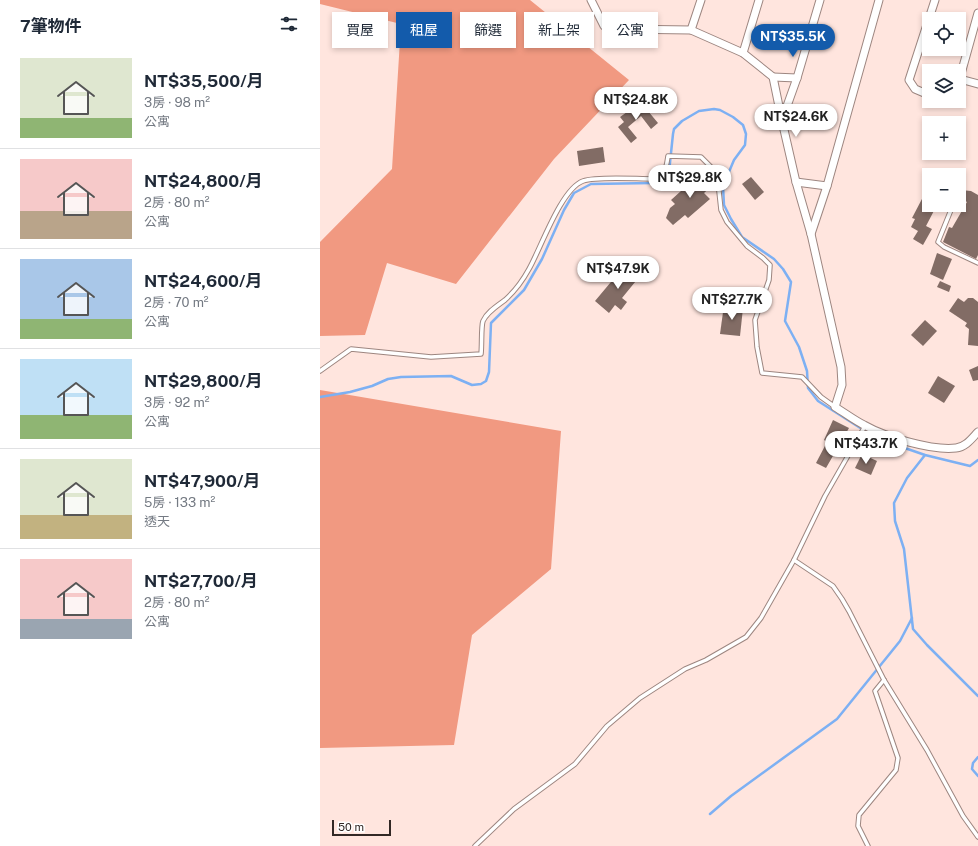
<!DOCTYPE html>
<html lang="zh-TW">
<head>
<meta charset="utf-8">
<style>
  body { margin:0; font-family:"Public Sans","Noto Sans TC",sans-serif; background:#f2f2f3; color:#1f2937; height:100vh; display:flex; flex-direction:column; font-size:15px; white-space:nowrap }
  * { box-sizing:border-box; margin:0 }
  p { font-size:13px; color:#747a83 }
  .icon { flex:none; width:22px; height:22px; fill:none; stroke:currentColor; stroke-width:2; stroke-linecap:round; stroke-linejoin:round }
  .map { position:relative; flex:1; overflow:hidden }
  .sheet { display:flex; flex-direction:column; background:#fff; width:320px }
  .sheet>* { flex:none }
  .hud { position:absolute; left:12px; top:12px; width:380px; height:36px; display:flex; gap:8px }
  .fabs { position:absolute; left:602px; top:12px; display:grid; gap:8px }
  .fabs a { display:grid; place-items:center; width:44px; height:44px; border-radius:0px; background:#fff; box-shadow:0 2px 6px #0003; font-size:20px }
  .scale { position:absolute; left:12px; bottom:10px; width:59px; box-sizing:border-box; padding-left:4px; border:2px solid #322825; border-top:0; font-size:11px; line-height:14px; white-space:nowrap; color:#322825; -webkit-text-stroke:3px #fff; paint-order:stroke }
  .price { position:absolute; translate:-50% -34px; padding:0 9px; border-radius:14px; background:#fff; color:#222; font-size:13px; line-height:26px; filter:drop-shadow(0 1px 2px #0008) }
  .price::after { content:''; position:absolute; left:50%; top:24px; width:12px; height:9px; margin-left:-6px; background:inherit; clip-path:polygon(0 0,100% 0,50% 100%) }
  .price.active { background:#135bab; color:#fff }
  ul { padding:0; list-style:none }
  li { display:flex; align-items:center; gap:12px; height:100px; padding:0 20px }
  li+li { border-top:1px solid #e0e1e3 }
  li span { display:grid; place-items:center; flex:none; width:112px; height:80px; border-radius:0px; color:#555 }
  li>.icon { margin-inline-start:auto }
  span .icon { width:48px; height:48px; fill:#fffc; stroke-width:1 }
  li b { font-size:17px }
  h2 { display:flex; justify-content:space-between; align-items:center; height:48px; padding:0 20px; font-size:17px }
  .tag { padding:0 14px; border-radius:0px; background:#fff; box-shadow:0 2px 6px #0003; font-size:14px; line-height:36px }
  .tag.active { background:#135bab; color:#fff }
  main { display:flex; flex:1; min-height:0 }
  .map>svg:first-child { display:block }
  .forest { fill:#f19981 }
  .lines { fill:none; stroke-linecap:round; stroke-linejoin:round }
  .stream { stroke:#7db0f3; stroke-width:2.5 }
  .building { fill:#826c65 }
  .service-casing { stroke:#9d8680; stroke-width:5.5 }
  .minor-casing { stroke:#9d8680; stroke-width:9 }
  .service { stroke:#fff; stroke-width:3.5 }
  .minor { stroke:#fff; stroke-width:7 }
</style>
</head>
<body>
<main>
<section class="sheet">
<h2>7筆物件<svg class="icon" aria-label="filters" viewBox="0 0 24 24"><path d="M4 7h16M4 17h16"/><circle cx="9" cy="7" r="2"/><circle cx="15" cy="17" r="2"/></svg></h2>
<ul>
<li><span style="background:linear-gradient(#dfe7d0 75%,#8fb573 0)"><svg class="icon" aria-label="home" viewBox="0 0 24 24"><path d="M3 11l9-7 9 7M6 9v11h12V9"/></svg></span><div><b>NT$35,500/月</b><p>3房 · 98 m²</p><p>公寓</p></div></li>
<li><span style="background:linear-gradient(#f6c9c9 65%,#b9a48a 0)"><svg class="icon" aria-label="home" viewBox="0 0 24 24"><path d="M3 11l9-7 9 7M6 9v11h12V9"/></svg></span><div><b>NT$24,800/月</b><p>2房 · 80 m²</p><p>公寓</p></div></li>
<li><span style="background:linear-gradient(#a9c7e8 75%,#8fb573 0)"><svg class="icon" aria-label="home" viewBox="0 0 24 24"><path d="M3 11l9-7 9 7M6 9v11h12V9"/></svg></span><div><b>NT$24,600/月</b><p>2房 · 70 m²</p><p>公寓</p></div></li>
<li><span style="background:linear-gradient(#bfe0f5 70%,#8fb573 0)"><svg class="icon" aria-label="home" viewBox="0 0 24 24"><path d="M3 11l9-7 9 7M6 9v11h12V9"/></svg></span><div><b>NT$29,800/月</b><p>3房 · 92 m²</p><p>公寓</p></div></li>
<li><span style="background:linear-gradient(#dfe7d0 70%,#c2b280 0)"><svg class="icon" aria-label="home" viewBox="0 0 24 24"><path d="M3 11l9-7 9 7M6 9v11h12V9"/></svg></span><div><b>NT$47,900/月</b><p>5房 · 133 m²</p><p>透天</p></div></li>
<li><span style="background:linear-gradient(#f6c9c9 75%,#9aa5b1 0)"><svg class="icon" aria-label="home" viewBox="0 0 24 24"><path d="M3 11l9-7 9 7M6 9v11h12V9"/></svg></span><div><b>NT$27,700/月</b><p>2房 · 80 m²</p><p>公寓</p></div></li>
</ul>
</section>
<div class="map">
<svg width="658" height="846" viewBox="0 0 658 846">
  <rect width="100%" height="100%" fill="#ffe5de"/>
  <g class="forest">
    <path d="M0,0H210L309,80L234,159L136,284L67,263L45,335L0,336V242L72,169L81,24L0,4Z"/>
    <path d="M0,390L241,431L231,569L152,635L134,745L0,748Z"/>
  </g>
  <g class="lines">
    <g class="stream">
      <path d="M0,397L30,392L52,386L68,379L81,377L131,376L152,385L161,384L166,381L169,372L171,323L204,290L222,259L244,210L254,193L271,184L333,183L343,179L349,172L353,134L354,129L362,121L379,111L394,109L400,110L413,117L423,125L426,134L425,145L414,160L403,186L404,205L411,219L422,237L454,259L463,269L471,282L465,321L479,347L487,371L488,388L498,401L556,438L605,455L650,466L658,460"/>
      <path d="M605,455L587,478L574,503L575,521L584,549L593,629L607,645L658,696"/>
      <path d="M658,757L653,763L652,769L658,776"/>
      <path d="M390,814L411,796L517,719L580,641L592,618"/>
    </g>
  </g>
  <g class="building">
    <path d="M323,105L338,123L331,129L321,116L308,127L317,138L311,143L298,127L304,122L300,117L314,107L317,110Z"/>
    <path d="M283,147L285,162L259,166L257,151Z"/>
    <path d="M381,173L393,185L384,193L390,199L368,218L365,215L353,225L346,218L350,208L355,204L351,200Z"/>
    <path d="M431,177L444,192L435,200L422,184Z"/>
    <path d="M641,190L651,191L658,195V255L656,259L623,242L629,227L632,228L647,202L639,197Z"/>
    <path d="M603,197L609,200V205H617L606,226L612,229L603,245L593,239L598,231L591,227L595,219L592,218Z"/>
    <path d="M617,253L632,259L623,280L610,274Z"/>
    <path d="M306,264L320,276L302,298L307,302L301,310L295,305L289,313L275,301Z"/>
    <path d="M620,281L631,286L629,292L617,287Z"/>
    <path d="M638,298L644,302L648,298H653L658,302V346L648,345L649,329L645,326L647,323L629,311Z"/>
    <path d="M404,305L423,308L420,336L400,334Z"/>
    <path d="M605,320L617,331L603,346L591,335Z"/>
    <path d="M658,366V380L653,381L649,370Z"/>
    <path d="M618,376L635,386L624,403L608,393Z"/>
    <path d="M513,420L529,428L506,468L496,463L507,442L504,440Z"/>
    <path d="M542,454L557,461L551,475L535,468Z"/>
  </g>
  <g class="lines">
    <g class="service-casing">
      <g id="service">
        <path d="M633,205L618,242L624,247L658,263"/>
        <path d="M0,371L31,349L111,357L161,354C162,347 161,326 163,321C167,312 177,306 185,300C195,291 203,280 209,269C221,248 241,189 263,181C277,176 315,179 333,179C346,174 346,169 348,156L381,157L397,173L401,210L407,222L427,246L443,258L450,265L449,280L435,320L437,347L442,373L482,377L501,397L515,407"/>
        <path d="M474,560L513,586L522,599L529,611L564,680L607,750L643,816L658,837"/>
        <path d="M155,846L194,809L255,764L287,726L320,698L365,669L386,660L426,637L441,618L474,560L505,496L545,426"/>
        <path d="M548,846L538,826L539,815L576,770L578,758L555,691L564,680"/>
      </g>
    </g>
    <g class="minor-casing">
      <g id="minor">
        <path d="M271,0L284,26L298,29L371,30L423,53L453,77L462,121L476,182L491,234L521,367L522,385L515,407C525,413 534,420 544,425C565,437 613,451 636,448C646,447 652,438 658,432"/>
        <path d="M371,30L381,0"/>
        <path d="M423,53L439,0"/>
        <path d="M453,77L477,78"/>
        <path d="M640,79L658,84"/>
        <path d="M639,81L658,13"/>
        <path d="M609,95L595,89L589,80L615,0"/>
        <path d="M624,101L627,102L628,101"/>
        <path d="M462,120L477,78L500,0"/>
        <path d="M476,182L507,186"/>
        <path d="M491,234L507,186L559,0"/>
      </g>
    </g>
    <use href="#service" class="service"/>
    <use href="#minor" class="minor"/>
  </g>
</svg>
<div class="fabs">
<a><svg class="icon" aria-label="locate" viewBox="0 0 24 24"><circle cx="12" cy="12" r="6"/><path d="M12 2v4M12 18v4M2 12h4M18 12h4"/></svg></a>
<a><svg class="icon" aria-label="layers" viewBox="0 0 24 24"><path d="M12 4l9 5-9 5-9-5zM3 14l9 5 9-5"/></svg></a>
<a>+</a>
<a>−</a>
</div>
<div class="scale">50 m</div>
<b class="price active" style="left:473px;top:58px">NT$35.5K</b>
<b class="price" style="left:316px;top:121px">NT$24.8K</b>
<b class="price" style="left:476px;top:138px">NT$24.6K</b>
<b class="price" style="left:370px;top:199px">NT$29.8K</b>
<b class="price" style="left:298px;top:290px">NT$47.9K</b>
<b class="price" style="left:412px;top:321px">NT$27.7K</b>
<b class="price" style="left:546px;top:465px">NT$43.7K</b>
<div class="hud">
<a class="tag">買屋</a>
<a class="tag active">租屋</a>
<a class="tag">篩選</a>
<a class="tag">新上架</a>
<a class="tag">公寓</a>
</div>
</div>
</main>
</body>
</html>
